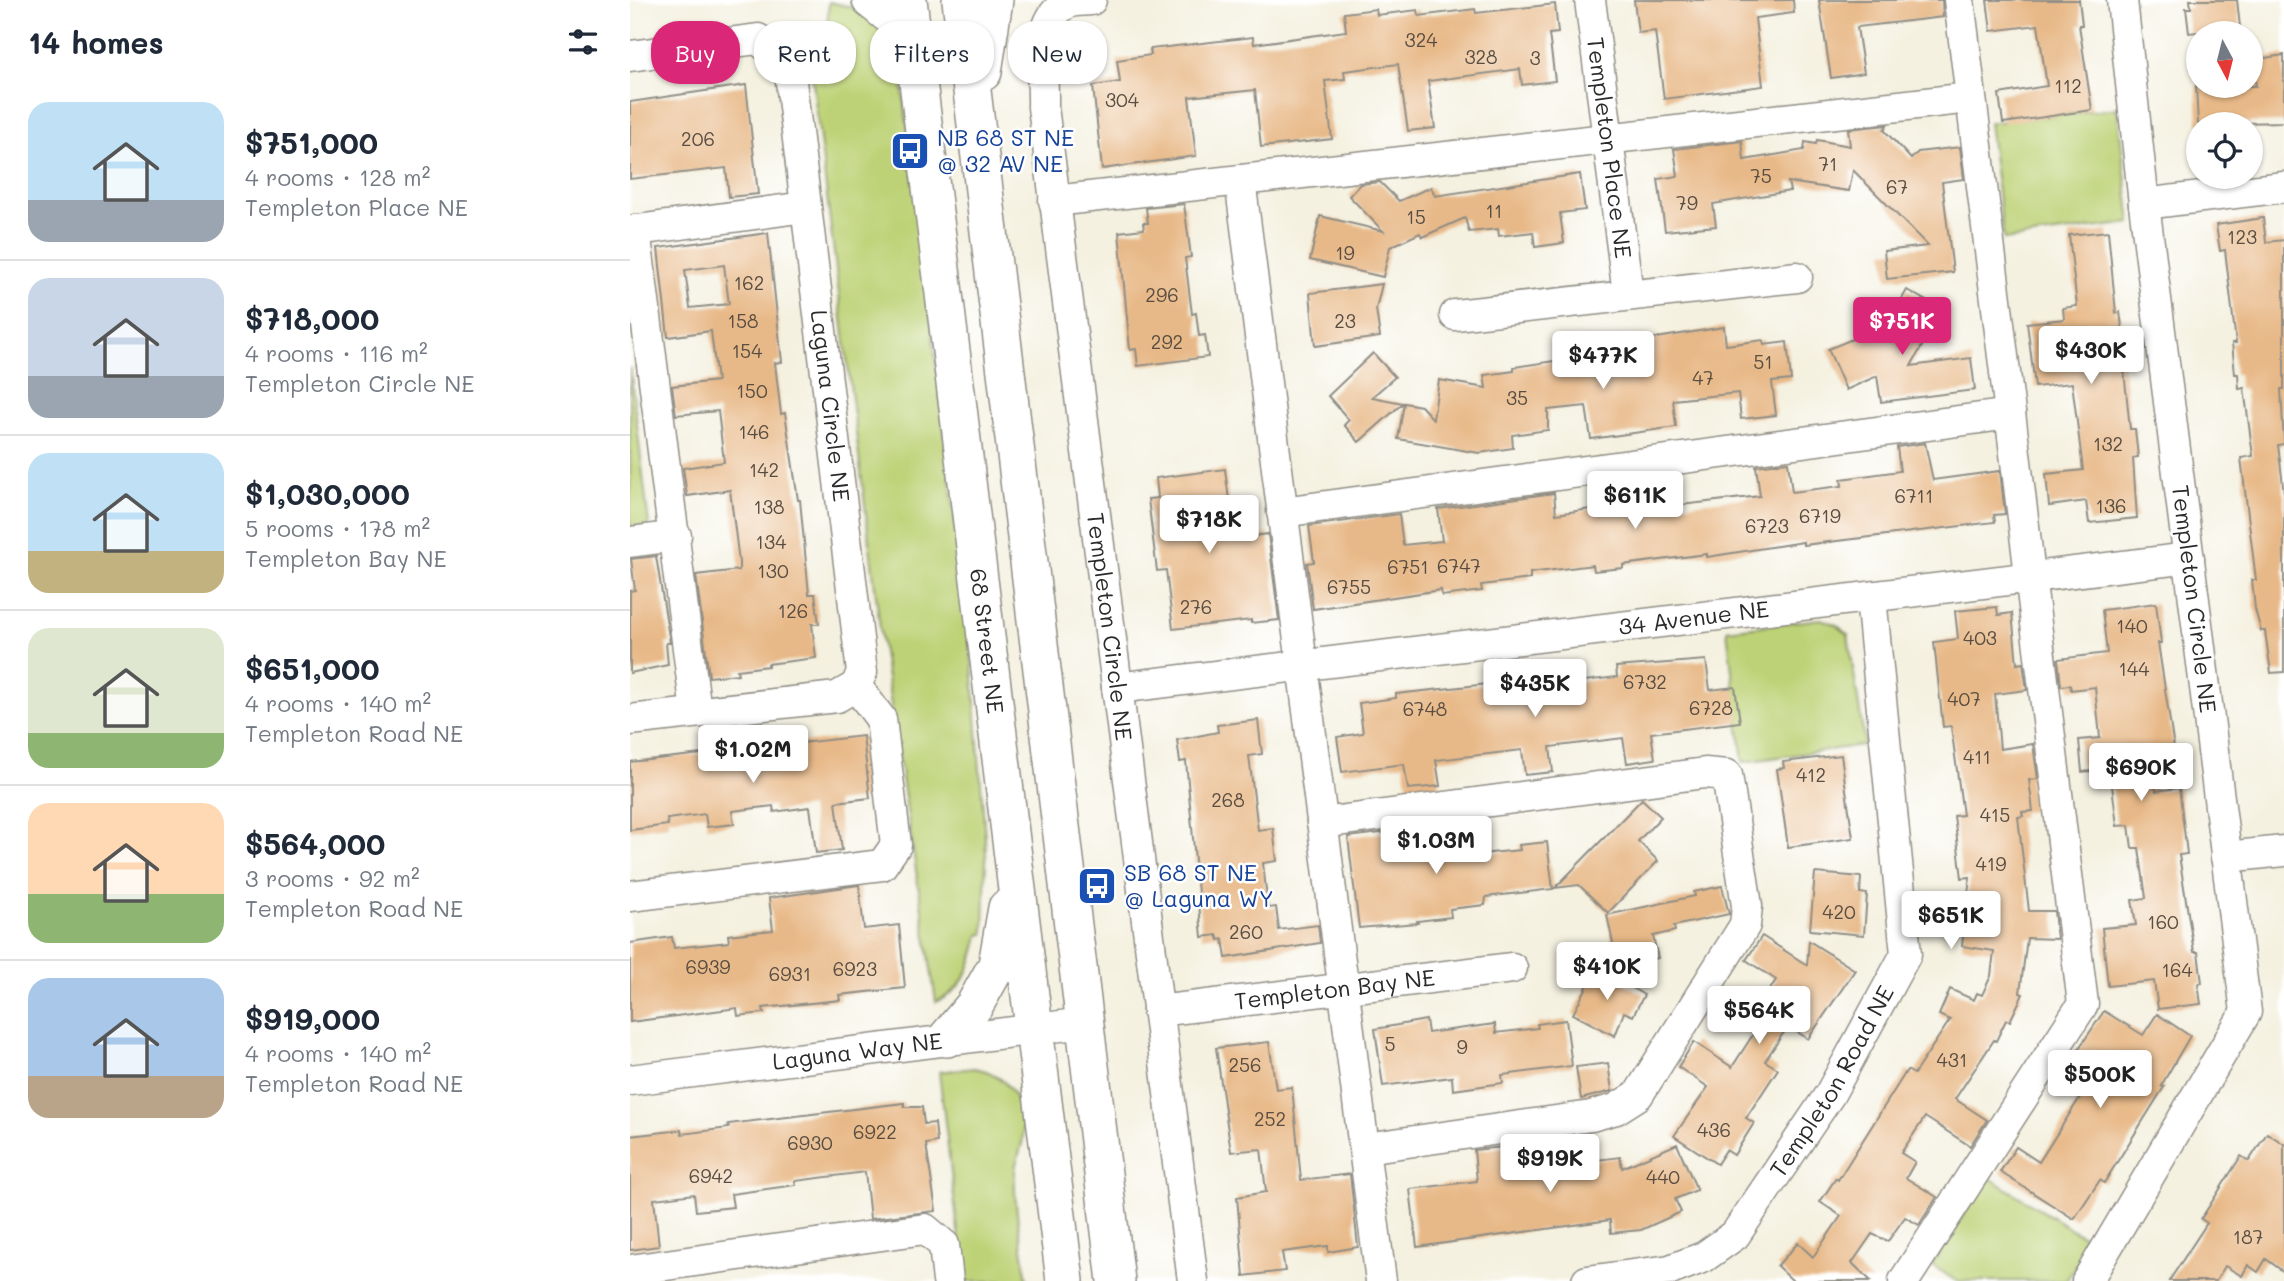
<!DOCTYPE html>
<html lang="en">
<head>
<meta charset="utf-8">
<style>
  body { margin:0; font-family:Mali,sans-serif; background:#f6f6f7; color:#1f2937; height:100vh; display:flex; flex-direction:column; font-size:26px; white-space:nowrap }
  * { box-sizing:border-box; margin:0 }
  p { font-size:23px; color:#747a83 }
  .icon { flex:none; width:38px; height:38px; fill:none; stroke:currentColor; stroke-width:2; stroke-linecap:round; stroke-linejoin:round }
  .map { position:relative; flex:1; overflow:hidden }
  .sheet { display:flex; flex-direction:column; background:#fff; width:630px }
  .sheet>* { flex:none }
  .hud { position:absolute; left:21px; top:21px; width:665px; height:63px; display:flex; gap:14px }
  .needle { width:46px; rotate:173deg }
  .tools { position:absolute; left:1556px; top:21px; display:grid; gap:14px }
  .tools a { display:grid; place-items:center; width:77px; height:77px; border-radius:50%; background:#fff; box-shadow:0 2px 5px #0004; font-size:35px }
  .price { position:absolute; translate:-50% -60px; padding:0 16px; border-radius:7px; background:#fff; color:#222; font-size:23px; line-height:46px; filter:drop-shadow(0 2px 4px #0008) }
  .price::after { content:''; position:absolute; left:50%; top:42px; width:21px; height:16px; margin-left:-10px; background:inherit; clip-path:polygon(0 0,100% 0,50% 100%) }
  .price.selected { background:#db2777; color:#fff }
  ul { padding:0; list-style:none }
  li { display:flex; align-items:center; gap:21px; height:175px; padding:0 28px }
  li+li { border-top:2px solid #e0e1e3 }
  li span { display:grid; place-items:center; flex:none; width:196px; height:140px; border-radius:21px; color:#555 }
  li>.icon { margin-inline-start:auto }
  span .icon { width:84px; height:84px; fill:#fffc; stroke-width:1 }
  li b { font-size:30px }
  h2 { display:flex; justify-content:space-between; align-items:center; height:84px; padding:0 28px; font-size:30px }
  .pill { padding:0 24px; border-radius:28px; background:#fff; box-shadow:0 2px 5px #0004; font-size:24px; line-height:63px }
  .pill.selected { background:#db2777; color:#fff }
  main { display:flex; flex:1; min-height:0 }
  .map>svg:first-child { display:block }
  .green { fill:#bdd276; stroke:#747e50; stroke-width:2 }
  .building { fill:#e8b988; fill-rule:evenodd }
  .lines { fill:none; stroke-linecap:round; stroke-linejoin:round }
  .minor-casing { stroke:#908e86; stroke-width:33 }
  .major-casing { stroke:#908e86; stroke-width:40 }
  .minor { stroke:#fff; stroke-width:30 }
  .major { stroke:#fff; stroke-width:37 }
  .labels { text-anchor:middle; stroke-width:5; stroke-linejoin:round; paint-order:stroke }
  .number-label { font-size:19px; fill:#5a4e42 }
  .transit-label { font-size:23px; fill:#164399; stroke:#fff; text-anchor:start }
  .street-label { font-size:23px; fill:#2b2b2b; stroke:#fff }
</style>
</head>
<body>
<main>
<section class="sheet">
<h2>14 homes<svg class="icon" aria-label="filters" viewBox="0 0 24 24"><path d="M4 7h16M4 17h16"/><circle cx="9" cy="7" r="2"/><circle cx="15" cy="17" r="2"/></svg></h2>
<ul>
<li><span style="background:linear-gradient(#bfe0f5 70%,#9aa5b1 0)"><svg class="icon" aria-label="home" viewBox="0 0 24 24"><path d="M3 11l9-7 9 7M6 9v11h12V9"/></svg></span><div><b>$751,000</b><p>4 rooms · 128 m²</p><p>Templeton Place NE</p></div></li>
<li><span style="background:linear-gradient(#c9d6e8 70%,#9aa5b1 0)"><svg class="icon" aria-label="home" viewBox="0 0 24 24"><path d="M3 11l9-7 9 7M6 9v11h12V9"/></svg></span><div><b>$718,000</b><p>4 rooms · 116 m²</p><p>Templeton Circle NE</p></div></li>
<li><span style="background:linear-gradient(#bfe0f5 70%,#c2b280 0)"><svg class="icon" aria-label="home" viewBox="0 0 24 24"><path d="M3 11l9-7 9 7M6 9v11h12V9"/></svg></span><div><b>$1,030,000</b><p>5 rooms · 178 m²</p><p>Templeton Bay NE</p></div></li>
<li><span style="background:linear-gradient(#dfe7d0 75%,#8fb573 0)"><svg class="icon" aria-label="home" viewBox="0 0 24 24"><path d="M3 11l9-7 9 7M6 9v11h12V9"/></svg></span><div><b>$651,000</b><p>4 rooms · 140 m²</p><p>Templeton Road NE</p></div></li>
<li><span style="background:linear-gradient(#ffd9b3 65%,#8fb573 0)"><svg class="icon" aria-label="home" viewBox="0 0 24 24"><path d="M3 11l9-7 9 7M6 9v11h12V9"/></svg></span><div><b>$564,000</b><p>3 rooms · 92 m²</p><p>Templeton Road NE</p></div></li>
<li><span style="background:linear-gradient(#a9c7e8 70%,#b9a48a 0)"><svg class="icon" aria-label="home" viewBox="0 0 24 24"><path d="M3 11l9-7 9 7M6 9v11h12V9"/></svg></span><div><b>$919,000</b><p>4 rooms · 140 m²</p><p>Templeton Road NE</p></div></li>
</ul>
</section>
<div class="map">
<svg width="1654" height="1281" viewBox="0 0 1654 1281">
  <rect width="100%" height="100%" fill="#fff"/>
  <filter id="ink" filterUnits="userSpaceOnUse"><feTurbulence type="fractalNoise" baseFrequency=".0143" numOctaves="2"/><feDisplacementMap in="SourceGraphic" scale="14" xChannelSelector="R" yChannelSelector="G"/><feConvolveMatrix kernelMatrix="1 2 1 2 8 2 1 2 1" color-interpolation-filters="sRGB"/></filter>
  <filter id="wash" filterUnits="userSpaceOnUse"><feTurbulence type="fractalNoise" baseFrequency=".00686" numOctaves="4" result="noise"/><feDisplacementMap in="SourceGraphic" scale="28" xChannelSelector="R" yChannelSelector="G"/><feGaussianBlur stdDeviation="1.57" result="paint"/><feColorMatrix in="noise" values="0 0 0 0 0 0 0 0 0 0 0 0 0 0 0 0 0 1.4 0 .05"/><feComposite in="paint" operator="in"/></filter>
  <g filter="url(#wash)">
    <rect width="100%" height="100%" fill="#f4f1e0"/>
    <g class="green">
      <path d="M199,2L230,9L260,32L269,59L342,662L356,853L354,934L349,935C343,963 335,990 306,1002L253,652L181,66C198,49 197,25 199,2Z"/>
      <path d="M1487,108L1501,223L1374,240L1359,123Z"/>
      <path d="M0,367L19,525L0,528Z"/>
      <path d="M1191,619L1207,625L1218,635L1235,745L1113,762L1097,630Z"/>
      <path d="M344,1068C377,1073 394,1101 393,1135C393,1148 385,1160 385,1172C383,1203 393,1249 397,1281H334L309,1072Z"/>
      <path d="M1358,1177L1461,1241L1436,1281H1326L1302,1265Z"/>
    </g>
    <g id="blocks">
      <g class="building">
        <path d="M1004,0H1163L1164,13L1125,18L1133,86L1034,99L1025,31L1008,33Z"/>
        <path d="M1189,0H1312L1313,17L1227,27L1234,73L1201,78Z"/>
        <path d="M1357,0H1449L1452,25H1449L1462,110L1373,123L1369,94L1417,86L1408,25L1361,31Z"/>
        <path d="M1560,0H1607L1610,27L1559,33L1556,8H1561Z"/>
        <path d="M925,4L928,33L919,34L925,81L892,85L890,69L798,81L805,128L778,131L768,64L714,71L715,79L695,81L702,139L631,147L625,90L559,97L566,156L472,169L463,86L490,82L487,60L521,55L520,49L623,37L624,44L716,31L714,13L746,9L747,15L788,10L789,16L845,9L846,13Z"/>
        <path d="M1654,55V122L1568,124L1566,86H1626L1622,60Z"/>
        <path d="M116,85L128,194L99,197L96,168L0,179V102Z"/>
        <path d="M1257,125L1254,130L1281,159L1288,152L1330,147L1334,179L1312,182L1323,272L1257,279L1254,251L1298,246L1223,170L1219,191L1158,182L1160,191L1083,204L1086,226L1035,231L1028,179L1048,176L1044,149L1112,141L1114,160L1174,150L1175,142L1186,144L1187,140L1220,146L1218,129Z"/>
        <path d="M950,174L955,210L930,213L934,243L905,247L903,232L869,236L868,229L839,232L835,218L792,237L790,233L760,247L753,277L680,260L690,216L753,231L719,196L730,184L750,182L769,201L801,187L805,196Z"/>
        <path d="M554,204L561,257L555,258L562,314L566,313L569,336L575,335L578,357L508,366L506,349L500,350L489,232L514,229L513,223H518L516,208Z"/>
        <path d="M1633,218L1636,242L1654,240V389H1651L1654,444L1648,445L1654,493V672L1641,673L1635,631H1631L1625,609L1622,580H1626L1611,458L1623,456L1614,388L1609,389L1608,374H1605L1602,343H1606L1595,250L1590,251L1586,225Z"/>
        <path d="M1478,231L1486,313L1490,312L1494,341H1491L1500,429H1505L1508,457L1503,458L1507,518L1459,523L1456,501L1419,506L1416,474L1453,470L1445,406L1442,383L1405,387L1397,323L1434,319L1433,308L1447,306L1439,235Z"/>
        <path d="M138,233L152,362L145,363L151,414L155,413L168,500H170L179,594H185L189,624H182L186,658L138,664V666L107,670L108,674L79,677L66,575L109,570V562L100,490L57,496L53,468L94,462L88,411L46,415L42,386L87,381L81,331L38,337L28,248ZM94,265L99,304L60,308L55,270Z"/>
        <path d="M752,284L746,309L750,337L685,346L680,293Z"/>
        <path d="M1277,290L1312,310L1281,366L1341,358L1345,390L1251,402L1247,376L1216,390L1198,349L1257,325Z"/>
        <path d="M1094,327L1096,345L1133,340L1134,345L1157,342L1161,380L1142,382L1146,415L1111,419L1108,393L1043,400L1046,427L961,439L956,406L918,410V430L882,435L883,448L849,453L768,439L774,403L791,406L803,419L809,380L856,388L854,375L884,371V367L984,352L982,340L1013,336L1014,340Z"/>
        <path d="M743,353L765,377L742,397L773,403L729,442L714,425L719,420L698,396Z"/>
        <path d="M1295,443L1303,480L1370,471L1375,514L1364,515L1365,522L1173,545V542L1077,557V554L993,565V568L964,571L963,565L900,573V579L851,585L852,591L812,596L811,590L683,609L677,563L684,562L679,526L769,514L773,545L812,541L808,509L924,493L926,514L974,507L971,487L995,483L998,511L1130,496L1126,466L1158,462L1162,492L1212,486L1211,479L1270,471L1267,447Z"/>
        <path d="M595,469L604,539L638,534L649,620L621,623V620L543,629L536,570L527,571L518,499L528,498L526,478Z"/>
        <path d="M26,556L40,643H36L38,665L0,673V591L5,590L1,559Z"/>
        <path d="M1526,603L1531,643H1528L1544,748L1519,751L1526,791L1549,788L1557,854L1549,855L1564,952H1568L1572,983L1568,984L1571,1004L1528,1009L1524,981L1478,986L1472,928L1506,925L1502,900L1516,898L1509,848H1502L1499,825L1487,826L1480,769L1452,772L1449,740L1470,738L1465,687L1441,690L1440,685L1431,686L1428,659L1477,653L1472,610Z"/>
        <path d="M1367,607L1368,615L1382,613L1387,664L1393,663L1397,690L1365,694L1370,749L1403,744L1408,779L1399,780L1403,811L1392,812L1393,816L1388,817L1399,911H1424L1427,939L1397,938L1390,993L1393,994L1380,1021L1376,1020L1366,1041L1364,1040L1325,1099L1357,1120L1340,1146L1295,1117L1271,1153L1285,1162L1276,1178L1307,1197L1289,1225L1275,1217L1258,1241L1242,1234L1222,1263L1241,1281H1163L1147,1266L1168,1243L1183,1257L1211,1216L1190,1202L1206,1178L1208,1180L1277,1070L1284,1074L1320,1020L1309,1015L1320,989L1344,1000L1347,993L1352,995L1361,976L1364,951L1332,946L1340,877L1332,878L1324,816L1333,815L1321,726L1313,727L1304,642L1328,639L1325,611Z"/>
        <path d="M1076,660L1080,690L1105,687L1110,722L1021,733L1025,759L997,763L993,738L920,747L923,772L895,775L892,750L806,760L810,786L778,789L774,764L712,772L707,737L733,733L729,703L766,698V694L922,677L923,685L987,677L986,667Z"/>
        <path d="M628,720L632,754L619,756L628,830L643,828L647,861L633,863L638,908L646,907L649,930L688,925L690,943L596,958L593,939L589,940L587,935L572,937L556,761L550,762L547,740L588,732L587,725Z"/>
        <path d="M233,736L240,798L206,802L212,850L186,853L180,807L144,812L143,806L102,811L104,824L77,827L75,814L37,819L38,825L0,830V762Z"/>
        <path d="M1211,755L1223,838L1158,847L1147,769L1154,768L1153,762Z"/>
        <path d="M1012,799L1031,817L1008,841L1028,861L978,913L949,885L925,888Z"/>
        <path d="M815,825L819,851L850,847L851,854L890,850L889,845L917,842L923,889L856,897L855,905L820,909L821,917L787,921L788,923L729,928L718,837Z"/>
        <path d="M1185,873L1231,877L1230,893L1237,894L1234,935L1180,930Z"/>
        <path d="M229,885L234,929L269,925L275,988L209,995L210,1000L133,1008L134,1013L108,1016L107,1008L0,1022V943L42,937L44,948L99,942L98,935L143,930L139,898Z"/>
        <path d="M1092,886L1099,914L1044,926L1045,931L1023,936L1028,958L988,967L977,915L1065,896L1064,892Z"/>
        <path d="M1132,936L1177,965L1179,941L1225,970L1178,1039L1158,1026L1135,1061L1148,1069L1116,1118L1124,1123L1104,1155L1096,1150L1087,1164L1044,1136L1078,1087L1048,1067L1064,1042L1102,1067L1124,1033L1115,1027L1146,980L1116,960Z"/>
        <path d="M967,967L1014,995L1003,1016L994,1012L985,1036L943,1014Z"/>
        <path d="M1474,1011L1513,1035L1527,1014L1560,1036L1531,1086L1534,1087L1474,1183L1470,1180L1444,1219L1370,1172L1386,1147L1409,1162L1449,1099L1425,1084Z"/>
        <path d="M796,1020L798,1033L865,1024L866,1033L908,1028L907,1024L936,1020L942,1066L872,1075L873,1083L823,1090L822,1077L753,1086L745,1029Z"/>
        <path d="M639,1042L646,1089L662,1087L671,1180L720,1174L728,1247L698,1252V1246L652,1252L655,1271L614,1276L607,1197L636,1192L631,1149L601,1152L586,1048Z"/>
        <path d="M978,1063L982,1091L951,1099L946,1067Z"/>
        <path d="M274,1103V1107H292L294,1124L305,1123L307,1142L296,1144L306,1211L240,1219L235,1172L165,1181L166,1185L101,1194L103,1207L66,1211L64,1194L24,1199L29,1246L0,1250V1136L51,1130L52,1134L99,1128L98,1124Z"/>
        <path d="M1637,1133L1654,1144V1272L1636,1259L1628,1272L1618,1265L1612,1276L1595,1266L1586,1281H1539L1577,1223L1571,1219L1611,1156L1619,1161Z"/>
        <path d="M933,1141L936,1164L990,1157L992,1168L1047,1144L1067,1190L1045,1199L1051,1212L1011,1230L981,1233L980,1220L787,1247L780,1189L847,1181L844,1150Z"/>
      </g>
    </g>
  </g>
  <g filter="url(#ink)">
    <use href="#blocks" fill-opacity="0" stroke="#908e86" stroke-width="2"/>
    <g class="lines">
      <g class="minor-casing">
        <g id="minor">
          <path id="s1" d="M461,0C454,1 444,0 438,3C404,18 414,77 413,107L563,1281"/>
          <path id="s2" d="M960,0L998,294"/>
          <path id="s3" d="M0,56L128,39L159,65L232,672L226,686L207,697L0,720"/>
          <path d="M610,180L751,1281"/>
          <path d="M424,201L1340,98"/>
          <path d="M1514,204L1654,187"/>
          <path d="M5,230L66,712"/>
          <path d="M0,231L175,207"/>
          <path d="M825,315L1167,277"/>
          <path d="M652,512L1380,414"/>
          <path d="M0,542L46,536"/>
          <path id="s4" d="M487,688L1559,558"/>
          <path d="M692,823L1075,773L1097,775L1117,906L1115,925L1008,1095L986,1109L961,1116L735,1148"/>
          <path d="M1596,857L1654,851"/>
          <path d="M0,896L252,865L266,845L251,719L226,686"/>
          <path id="s5" d="M528,1011L882,968"/>
          <path id="s6" d="M0,1080L454,1023"/>
          <path d="M0,1270L295,1229L314,1245L318,1281"/>
          <path id="s7" d="M957,1281L1040,1270L1074,1257L1105,1235L1200,1094L1276,954L1241,597"/>
          <path d="M1274,1281L1453,1004L1329,0"/>
          <path d="M1457,1281L1616,1012L1514,204L1492,0"/>
        </g>
      </g>
      <g class="major-casing">
        <g id="major">
          <path d="M241,0L282,33"/>
          <path id="s8" d="M278,0L435,1281"/>
          <path d="M331,0L486,1281"/>
          <path d="M353,72L364,0"/>
          <path d="M317,1038L344,1006L367,965L377,908"/>
        </g>
      </g>
      <use href="#minor" class="minor"/>
      <use href="#major" class="major"/>
    </g>
  </g>
  <defs>
    <g id="bus-square" transform="scale(2.0125)"><rect x="-9" y="-9" width="18" height="18" rx="4" fill="#1a4fb4" stroke="#fff"/><path d="M-5-6H5V4H4V6H2V4H-2V6H-4V4H-5ZM-3.5-4V0h7V-4ZM-3.5 1.2v1.5H-2V1.2ZM2 1.2v1.5H3.5V1.2Z" fill="#fff"/></g>
  </defs>
  <g fill-rule="evenodd">
    <use href="#bus-square" x="280" y="151"/>
    <use href="#bus-square" x="467" y="886"/>
  </g>
  <g class="labels">
    <g class="number-label">
      <text x="791" y="47">324</text>
      <text x="851" y="64">328</text>
      <text x="905" y="65">3</text>
      <text x="1438" y="93">112</text>
      <text x="492" y="107">304</text>
      <text x="68" y="146">206</text>
      <text x="1198" y="171">71</text>
      <text x="1131" y="183">75</text>
      <text x="1267" y="194">67</text>
      <text x="1057" y="210">79</text>
      <text x="864" y="218">11</text>
      <text x="786" y="224">15</text>
      <text x="1612" y="244">123</text>
      <text x="715" y="260">19</text>
      <text x="119" y="290">162</text>
      <text x="532" y="302">296</text>
      <text x="113" y="328">158</text>
      <text x="715" y="328">23</text>
      <text x="537" y="349">292</text>
      <text x="117" y="358">154</text>
      <text x="1133" y="369">51</text>
      <text x="1073" y="385">47</text>
      <text x="122" y="398">150</text>
      <text x="887" y="405">35</text>
      <text x="124" y="439">146</text>
      <text x="1478" y="451">132</text>
      <text x="134" y="477">142</text>
      <text x="1284" y="503">6711</text>
      <text x="1481" y="513">136</text>
      <text x="139" y="514">138</text>
      <text x="1190" y="523">6719</text>
      <text x="1137" y="533">6723</text>
      <text x="141" y="549">134</text>
      <text x="829" y="573">6747</text>
      <text x="778" y="574">6751</text>
      <text x="143" y="578">130</text>
      <text x="719" y="594">6755</text>
      <text x="566" y="614">276</text>
      <text x="163" y="618">126</text>
      <text x="1502" y="633">140</text>
      <text x="1350" y="645">403</text>
      <text x="1504" y="676">144</text>
      <text x="1015" y="689">6732</text>
      <text x="1334" y="706">407</text>
      <text x="1081" y="715">6728</text>
      <text x="795" y="716">6748</text>
      <text x="1347" y="764">411</text>
      <text x="1181" y="782">412</text>
      <text x="598" y="807">268</text>
      <text x="1365" y="822">415</text>
      <text x="1361" y="871">419</text>
      <text x="1209" y="919">420</text>
      <text x="1533" y="929">160</text>
      <text x="616" y="939">260</text>
      <text x="78" y="974">6939</text>
      <text x="225" y="976">6923</text>
      <text x="1547" y="977">164</text>
      <text x="160" y="981">6931</text>
      <text x="760" y="1051">5</text>
      <text x="832" y="1054">9</text>
      <text x="1322" y="1067">431</text>
      <text x="615" y="1072">256</text>
      <text x="640" y="1126">252</text>
      <text x="1084" y="1137">436</text>
      <text x="245" y="1139">6922</text>
      <text x="180" y="1150">6930</text>
      <text x="81" y="1183">6942</text>
      <text x="1033" y="1184">440</text>
      <text x="1618" y="1244">187</text>
    </g>
    <g class="transit-label">
      <text x="307" y="146">NB 68 ST NE<tspan x="307" dy="26">@ 32 AV NE</tspan></text>
      <text x="494" y="881">SB 68 ST NE<tspan x="494" dy="26">@ Laguna WY</tspan></text>
    </g>
    <g class="street-label">
      <text dy="8" stroke="none"><textPath href="#s2" startOffset="149">Templeton Place NE</textPath></text>
      <text dy="8" stroke="none"><textPath href="#s3" startOffset="513">Laguna Circle NE</textPath></text>
      <text transform="translate(1564 599) rotate(83)" y="8">Templeton Circle NE</text>
      <text dy="8" stroke="none"><textPath href="#s4" startOffset="581">34 Avenue NE</textPath></text>
      <text dy="8" stroke="none"><textPath href="#s1" startOffset="660">Templeton Circle NE</textPath></text>
      <text dy="8" stroke="none"><textPath href="#s8" startOffset="646">68 Street NE</textPath></text>
      <text dy="8" stroke="none"><textPath href="#s5" startOffset="178">Templeton Bay NE</textPath></text>
      <text dy="8" stroke="none"><textPath href="#s6" startOffset="229">Laguna Way NE</textPath></text>
      <text dy="8" stroke="none"><textPath href="#s7" startOffset="340">Templeton Road NE</textPath></text>
    </g>
  </g>
</svg>
<div class="tools">
<a><svg class="needle" viewBox="-14 -14 28 28"><path d="M0-13l5 13h-10z" fill="#e53935"/><path d="M0 13l5-13h-10z" fill="#747a83"/></svg></a>
<a><svg class="icon" aria-label="locate" viewBox="0 0 24 24"><circle cx="12" cy="12" r="6"/><path d="M12 2v4M12 18v4M2 12h4M18 12h4"/></svg></a>
</div>
<b class="price selected" style="left:1272px;top:357px">$751K</b>
<b class="price" style="left:1461px;top:386px">$430K</b>
<b class="price" style="left:973px;top:391px">$477K</b>
<b class="price" style="left:1005px;top:531px">$611K</b>
<b class="price" style="left:579px;top:555px">$718K</b>
<b class="price" style="left:905px;top:719px">$435K</b>
<b class="price" style="left:123px;top:785px">$1.02M</b>
<b class="price" style="left:1511px;top:803px">$690K</b>
<b class="price" style="left:806px;top:876px">$1.03M</b>
<b class="price" style="left:1321px;top:951px">$651K</b>
<b class="price" style="left:977px;top:1002px">$410K</b>
<b class="price" style="left:1129px;top:1046px">$564K</b>
<b class="price" style="left:1470px;top:1110px">$500K</b>
<b class="price" style="left:920px;top:1194px">$919K</b>
<div class="hud">
<a class="pill selected">Buy</a>
<a class="pill">Rent</a>
<a class="pill">Filters</a>
<a class="pill">New</a>
</div>
</div>
</main>
</body>
</html>
